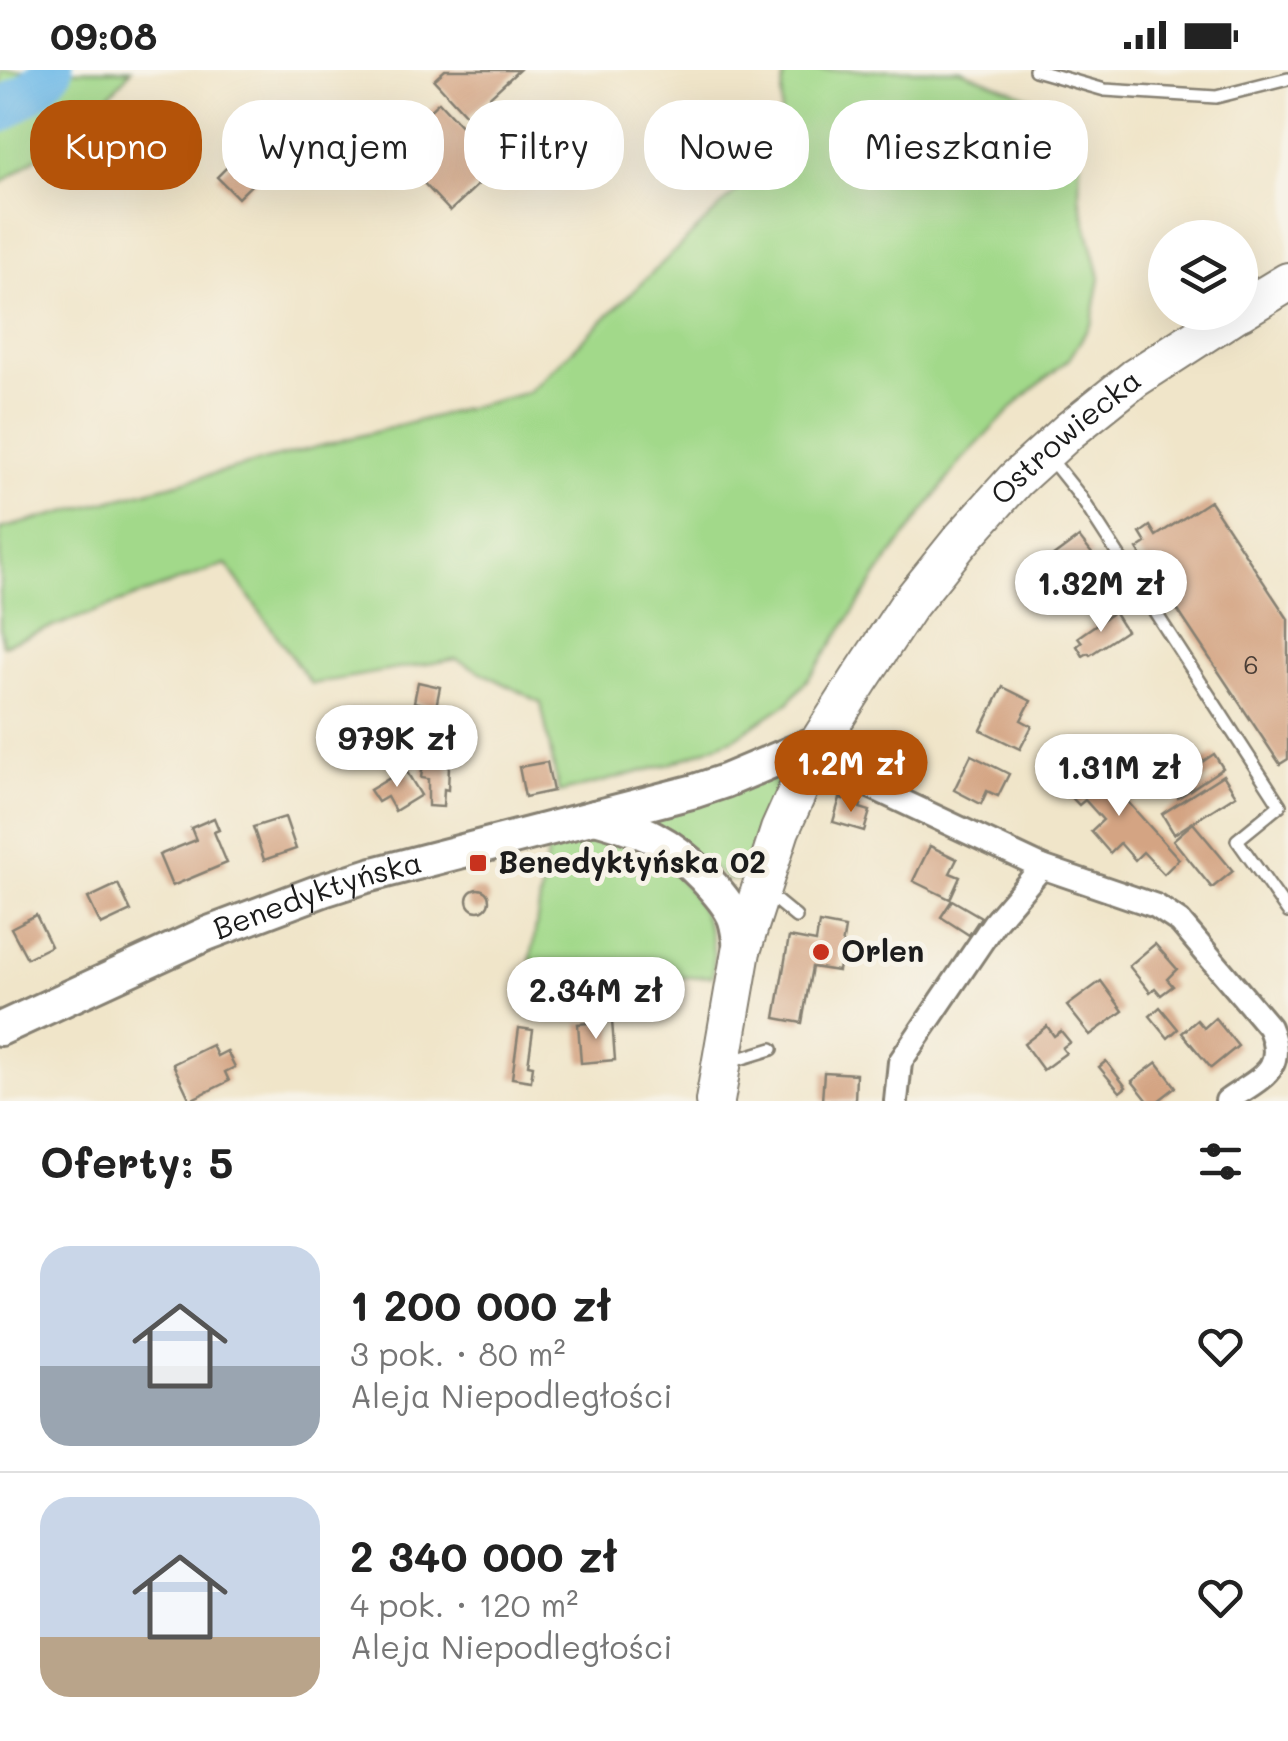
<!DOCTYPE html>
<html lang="pl">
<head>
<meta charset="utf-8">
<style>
  body { margin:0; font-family:Mali,sans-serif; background:#f6f6f6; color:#222; height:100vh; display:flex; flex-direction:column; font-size:38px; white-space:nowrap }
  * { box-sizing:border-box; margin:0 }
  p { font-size:32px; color:#767676 }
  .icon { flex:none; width:55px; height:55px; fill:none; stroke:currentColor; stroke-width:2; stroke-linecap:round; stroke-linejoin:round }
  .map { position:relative; height:1031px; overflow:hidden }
  .drawer { display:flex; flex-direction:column; background:#fff; flex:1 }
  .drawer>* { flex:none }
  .top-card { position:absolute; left:30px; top:30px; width:1230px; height:90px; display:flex; gap:20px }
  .fabs { position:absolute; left:1148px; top:150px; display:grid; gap:20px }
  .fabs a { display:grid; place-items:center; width:110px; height:110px; border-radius:50%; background:#fff; box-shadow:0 10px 40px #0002; font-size:50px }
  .price { position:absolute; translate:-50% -85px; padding:0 22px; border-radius:35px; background:#fff; color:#222; font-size:32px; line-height:65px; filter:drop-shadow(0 2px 5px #0008) }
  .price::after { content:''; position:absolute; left:50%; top:60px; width:30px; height:22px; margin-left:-15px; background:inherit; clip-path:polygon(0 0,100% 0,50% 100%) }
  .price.on { background:#b45309; color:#fff }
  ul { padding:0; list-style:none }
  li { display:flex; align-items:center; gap:30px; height:250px; padding:0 40px }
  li+li { border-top:2px solid #e0e0e0 }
  li span { display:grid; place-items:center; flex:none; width:280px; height:200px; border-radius:30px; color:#555 }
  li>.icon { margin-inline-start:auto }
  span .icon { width:120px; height:120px; fill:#fffc; stroke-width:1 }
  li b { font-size:42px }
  h2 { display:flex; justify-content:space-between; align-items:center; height:120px; padding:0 40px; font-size:42px }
  .pill { padding:0 35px; border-radius:40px; background:#fff; box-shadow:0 10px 40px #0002; font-size:35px; line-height:90px }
  .pill.on { background:#b45309; color:#fff }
  .status { display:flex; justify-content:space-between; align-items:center; height:70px; padding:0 50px; background:#fff; direction:ltr }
  .status svg { height:28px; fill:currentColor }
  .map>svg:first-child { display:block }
  .green { fill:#a2d98a; stroke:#5f7a53; stroke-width:2.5 }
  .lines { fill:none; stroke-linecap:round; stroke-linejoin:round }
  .river { stroke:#6ebae8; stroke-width:42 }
  .building { fill:#d4a483 }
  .lane-casing { stroke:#868072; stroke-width:16 }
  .street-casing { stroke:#868072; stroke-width:28 }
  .secondary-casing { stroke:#868072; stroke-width:38 }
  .primary-casing { stroke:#868072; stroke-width:42 }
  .lane { stroke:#fff; stroke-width:11 }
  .street { stroke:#fff; stroke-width:22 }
  .secondary { stroke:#fff; stroke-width:32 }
  .primary { stroke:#fff; stroke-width:38 }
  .poi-dot { fill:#c8321e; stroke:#f7f3e8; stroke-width:4 }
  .labels { text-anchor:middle; stroke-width:10; stroke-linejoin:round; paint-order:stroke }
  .number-label { font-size:25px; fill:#4a3e36 }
  .street-label { font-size:30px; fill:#1c1c1c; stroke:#f7f3e8 }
  .poi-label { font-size:30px; font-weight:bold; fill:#1c1c1c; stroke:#f7f3e8; text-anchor:start }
</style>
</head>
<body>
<div class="status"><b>09:08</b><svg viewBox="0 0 49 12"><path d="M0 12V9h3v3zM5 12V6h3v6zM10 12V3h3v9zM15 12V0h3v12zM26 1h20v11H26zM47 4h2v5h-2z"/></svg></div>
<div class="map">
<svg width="1288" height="1031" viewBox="0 0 1288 1031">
  <rect width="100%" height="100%" fill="#f7f3e8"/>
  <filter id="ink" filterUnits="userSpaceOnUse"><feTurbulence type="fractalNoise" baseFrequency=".01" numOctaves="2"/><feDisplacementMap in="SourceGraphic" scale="20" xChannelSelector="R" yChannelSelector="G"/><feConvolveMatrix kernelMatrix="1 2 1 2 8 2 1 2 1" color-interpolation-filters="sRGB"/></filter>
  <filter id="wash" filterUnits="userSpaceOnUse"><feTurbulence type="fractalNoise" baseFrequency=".0048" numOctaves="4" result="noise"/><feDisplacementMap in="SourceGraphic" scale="40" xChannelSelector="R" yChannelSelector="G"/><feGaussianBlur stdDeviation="2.25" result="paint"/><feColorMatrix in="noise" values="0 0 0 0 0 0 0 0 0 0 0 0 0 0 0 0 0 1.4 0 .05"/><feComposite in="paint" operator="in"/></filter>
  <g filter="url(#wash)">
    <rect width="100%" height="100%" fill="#f0e5c9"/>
    <g class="green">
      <path d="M0,0H131C97,44 45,82 0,114Z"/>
      <path d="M784,0H960L1061,39L1081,59L1079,126L1100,207L1092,252L1069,289L1021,329L961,391L885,494L815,600L788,633L735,668L670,694L559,723L541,633L456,589L311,614L226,494L3,575L0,557V459L529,322L778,81Z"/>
      <path d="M773,706L779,709L780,717L748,803L740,810H728L643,748Z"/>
      <path d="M581,770C600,771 619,772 636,779C687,800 719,852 713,906L658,909L528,908L548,777Z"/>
    </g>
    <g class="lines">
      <path class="river" d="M0,42L34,19L52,0"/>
    </g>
    <g id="blocks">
      <g class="building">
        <path d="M445,0H519L468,47L434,10Z"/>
        <path d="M439,32L498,96L450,141L390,77Z"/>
        <path d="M251,73L272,95L238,128L217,107Z"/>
        <path d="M1210,431L1288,549V689L1280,694L1137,479L1146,473L1140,463L1150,456L1156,466Z"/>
        <path d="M1079,467L1093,485L1066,505L1052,487Z"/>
        <path d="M1114,542L1126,561L1090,585L1088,583L1083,586L1077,576L1082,572L1078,567Z"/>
        <path d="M418,612L440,617L436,637L414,632Z"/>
        <path d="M1003,617L1031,631L1021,650L1032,656L1020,679L981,660Z"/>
        <path d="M430,643L456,646L454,660L450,659L446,696H449L448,720L444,719L443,737L428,736V709L421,708Z"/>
        <path d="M1214,684L1223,698L1178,728L1169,714Z"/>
        <path d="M971,685L1009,704L998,726L987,721L981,734L954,720Z"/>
        <path d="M547,692L553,721L525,727L519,697Z"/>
        <path d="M1092,692L1179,789L1164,804L1143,782L1135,790L1120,773L1110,783L1091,761L1103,750L1085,730L1079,735L1063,718Z"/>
        <path d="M405,699L421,725L395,741L387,727L378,732L370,720Z"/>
        <path d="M1223,705L1236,725L1174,764L1162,744Z"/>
        <path d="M840,728L861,735L860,738L870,741L864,761L833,752Z"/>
        <path d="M285,747L296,779L264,790L253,757Z"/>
        <path d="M214,748L219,760L214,762L227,793L172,816L159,785L196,770L191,758Z"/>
        <path d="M1193,753L1233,801L1212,818L1173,770Z"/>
        <path d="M930,776L957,789L950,803L960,807L950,829L913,811Z"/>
        <path d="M118,814L131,841L101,855L88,828Z"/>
        <circle cx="478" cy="830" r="11"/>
        <path d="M952,830L981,847L969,865L941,847Z"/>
        <path d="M36,845L51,876L27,888L11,858Z"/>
        <path d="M819,853L845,858L838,901L812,897L802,953L775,948L789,867L816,872Z"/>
        <path d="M1155,874L1177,899L1167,909L1173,916L1161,925L1155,918L1150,922L1129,896Z"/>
        <path d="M1101,911L1123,941L1090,965L1067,936Z"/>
        <path d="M1160,937L1178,959L1168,968L1150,946Z"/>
        <path d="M1215,948L1238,976L1211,998L1182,963L1197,950L1204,958Z"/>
        <path d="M612,951L615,990L581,993L578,954Z"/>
        <path d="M1047,956L1054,966L1061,961L1070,972L1062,978L1066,983L1043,1000L1024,974Z"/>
        <path d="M519,958L533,960L528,995L533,996L531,1011L512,1008Z"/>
        <path d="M212,975L217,986L227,981L235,997L225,1002L229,1011L190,1030L173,994Z"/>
        <path d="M1106,991L1126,1017L1120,1022L1099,997Z"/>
        <path d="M1157,992L1176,1017L1158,1031H1148L1132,1011Z"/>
        <path d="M824,1002L856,1004L855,1031H822Z"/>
      </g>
    </g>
  </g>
  <g filter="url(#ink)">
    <use href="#blocks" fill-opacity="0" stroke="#868072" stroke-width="2.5"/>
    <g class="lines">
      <g class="lane-casing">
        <g id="lane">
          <path d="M1035,0L1105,20L1216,27L1288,9"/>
          <path d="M1048,386L1080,426L1280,735L1237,770L1288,842"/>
          <path d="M768,824L796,847"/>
          <path d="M729,992L772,979"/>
        </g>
      </g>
      <g class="street-casing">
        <g id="street">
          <path d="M820,671L838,701L1042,797L994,853L900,992L896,1031"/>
          <path d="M1042,797L1156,836L1180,852L1269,957C1288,1001 1259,1008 1227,1031"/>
        </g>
      </g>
      <g class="secondary-casing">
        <g id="secondary">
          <path d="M595,747C643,760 668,770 703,806C713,817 725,829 732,843C738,853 738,869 741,881"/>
          <path id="s1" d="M0,959L206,864L323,820L370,805L695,721L725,711L820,671"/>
        </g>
      </g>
      <g class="primary-casing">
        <g id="primary">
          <path d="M1240,241L1288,212"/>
          <path id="s2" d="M715,1031L741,881L780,760L820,671L859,610L908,536L961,470L1015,410L1070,360L1135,308L1237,242"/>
        </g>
      </g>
      <use href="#lane" class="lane"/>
      <use href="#street" class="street"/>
      <use href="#secondary" class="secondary"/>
      <use href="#primary" class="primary"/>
    </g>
  </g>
  <g class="poi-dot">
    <rect x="468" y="783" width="20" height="20" rx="5"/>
    <circle cx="821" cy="882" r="10"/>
  </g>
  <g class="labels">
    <g class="number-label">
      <text x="1251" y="604">6</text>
    </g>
    <g class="street-label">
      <text dy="10" stroke="none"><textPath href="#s2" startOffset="770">Ostrowiecka</textPath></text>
      <text dy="10" stroke="none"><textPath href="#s1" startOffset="345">Benedyktyńska</textPath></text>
    </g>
    <g class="poi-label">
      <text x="498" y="803">Benedyktyńska 02</text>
      <text x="841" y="892">Orlen</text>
    </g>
  </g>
</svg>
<div class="fabs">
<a><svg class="icon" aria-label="layers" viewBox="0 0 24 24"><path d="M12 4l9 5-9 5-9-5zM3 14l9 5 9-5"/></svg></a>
</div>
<b class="price" style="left:1101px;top:565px">1.32M zł</b>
<b class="price" style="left:397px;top:720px">979K zł</b>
<b class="price on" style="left:851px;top:745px">1.2M zł</b>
<b class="price" style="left:1119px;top:749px">1.31M zł</b>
<b class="price" style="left:596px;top:972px">2.34M zł</b>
<div class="top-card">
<a class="pill on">Kupno</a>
<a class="pill">Wynajem</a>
<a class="pill">Filtry</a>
<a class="pill">Nowe</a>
<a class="pill">Mieszkanie</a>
</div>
</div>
<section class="drawer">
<h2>Oferty: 5<svg class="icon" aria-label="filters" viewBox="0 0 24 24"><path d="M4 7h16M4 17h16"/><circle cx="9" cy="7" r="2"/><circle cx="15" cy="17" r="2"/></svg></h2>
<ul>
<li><span style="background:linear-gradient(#c9d6e8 60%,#9aa5b1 0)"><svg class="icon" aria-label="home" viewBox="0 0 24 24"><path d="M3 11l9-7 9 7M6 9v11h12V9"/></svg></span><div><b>1 200 000 zł</b><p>3 pok. · 80 m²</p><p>Aleja Niepodległości</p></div><svg class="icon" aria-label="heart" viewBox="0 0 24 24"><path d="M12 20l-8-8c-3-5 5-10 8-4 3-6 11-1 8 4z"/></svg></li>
<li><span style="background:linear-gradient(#c9d6e8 70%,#b9a48a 0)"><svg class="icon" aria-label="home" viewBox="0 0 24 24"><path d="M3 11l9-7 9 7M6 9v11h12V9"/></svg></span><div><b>2 340 000 zł</b><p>4 pok. · 120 m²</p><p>Aleja Niepodległości</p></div><svg class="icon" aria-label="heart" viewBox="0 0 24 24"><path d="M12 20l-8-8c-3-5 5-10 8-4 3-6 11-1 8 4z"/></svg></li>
</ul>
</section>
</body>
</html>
